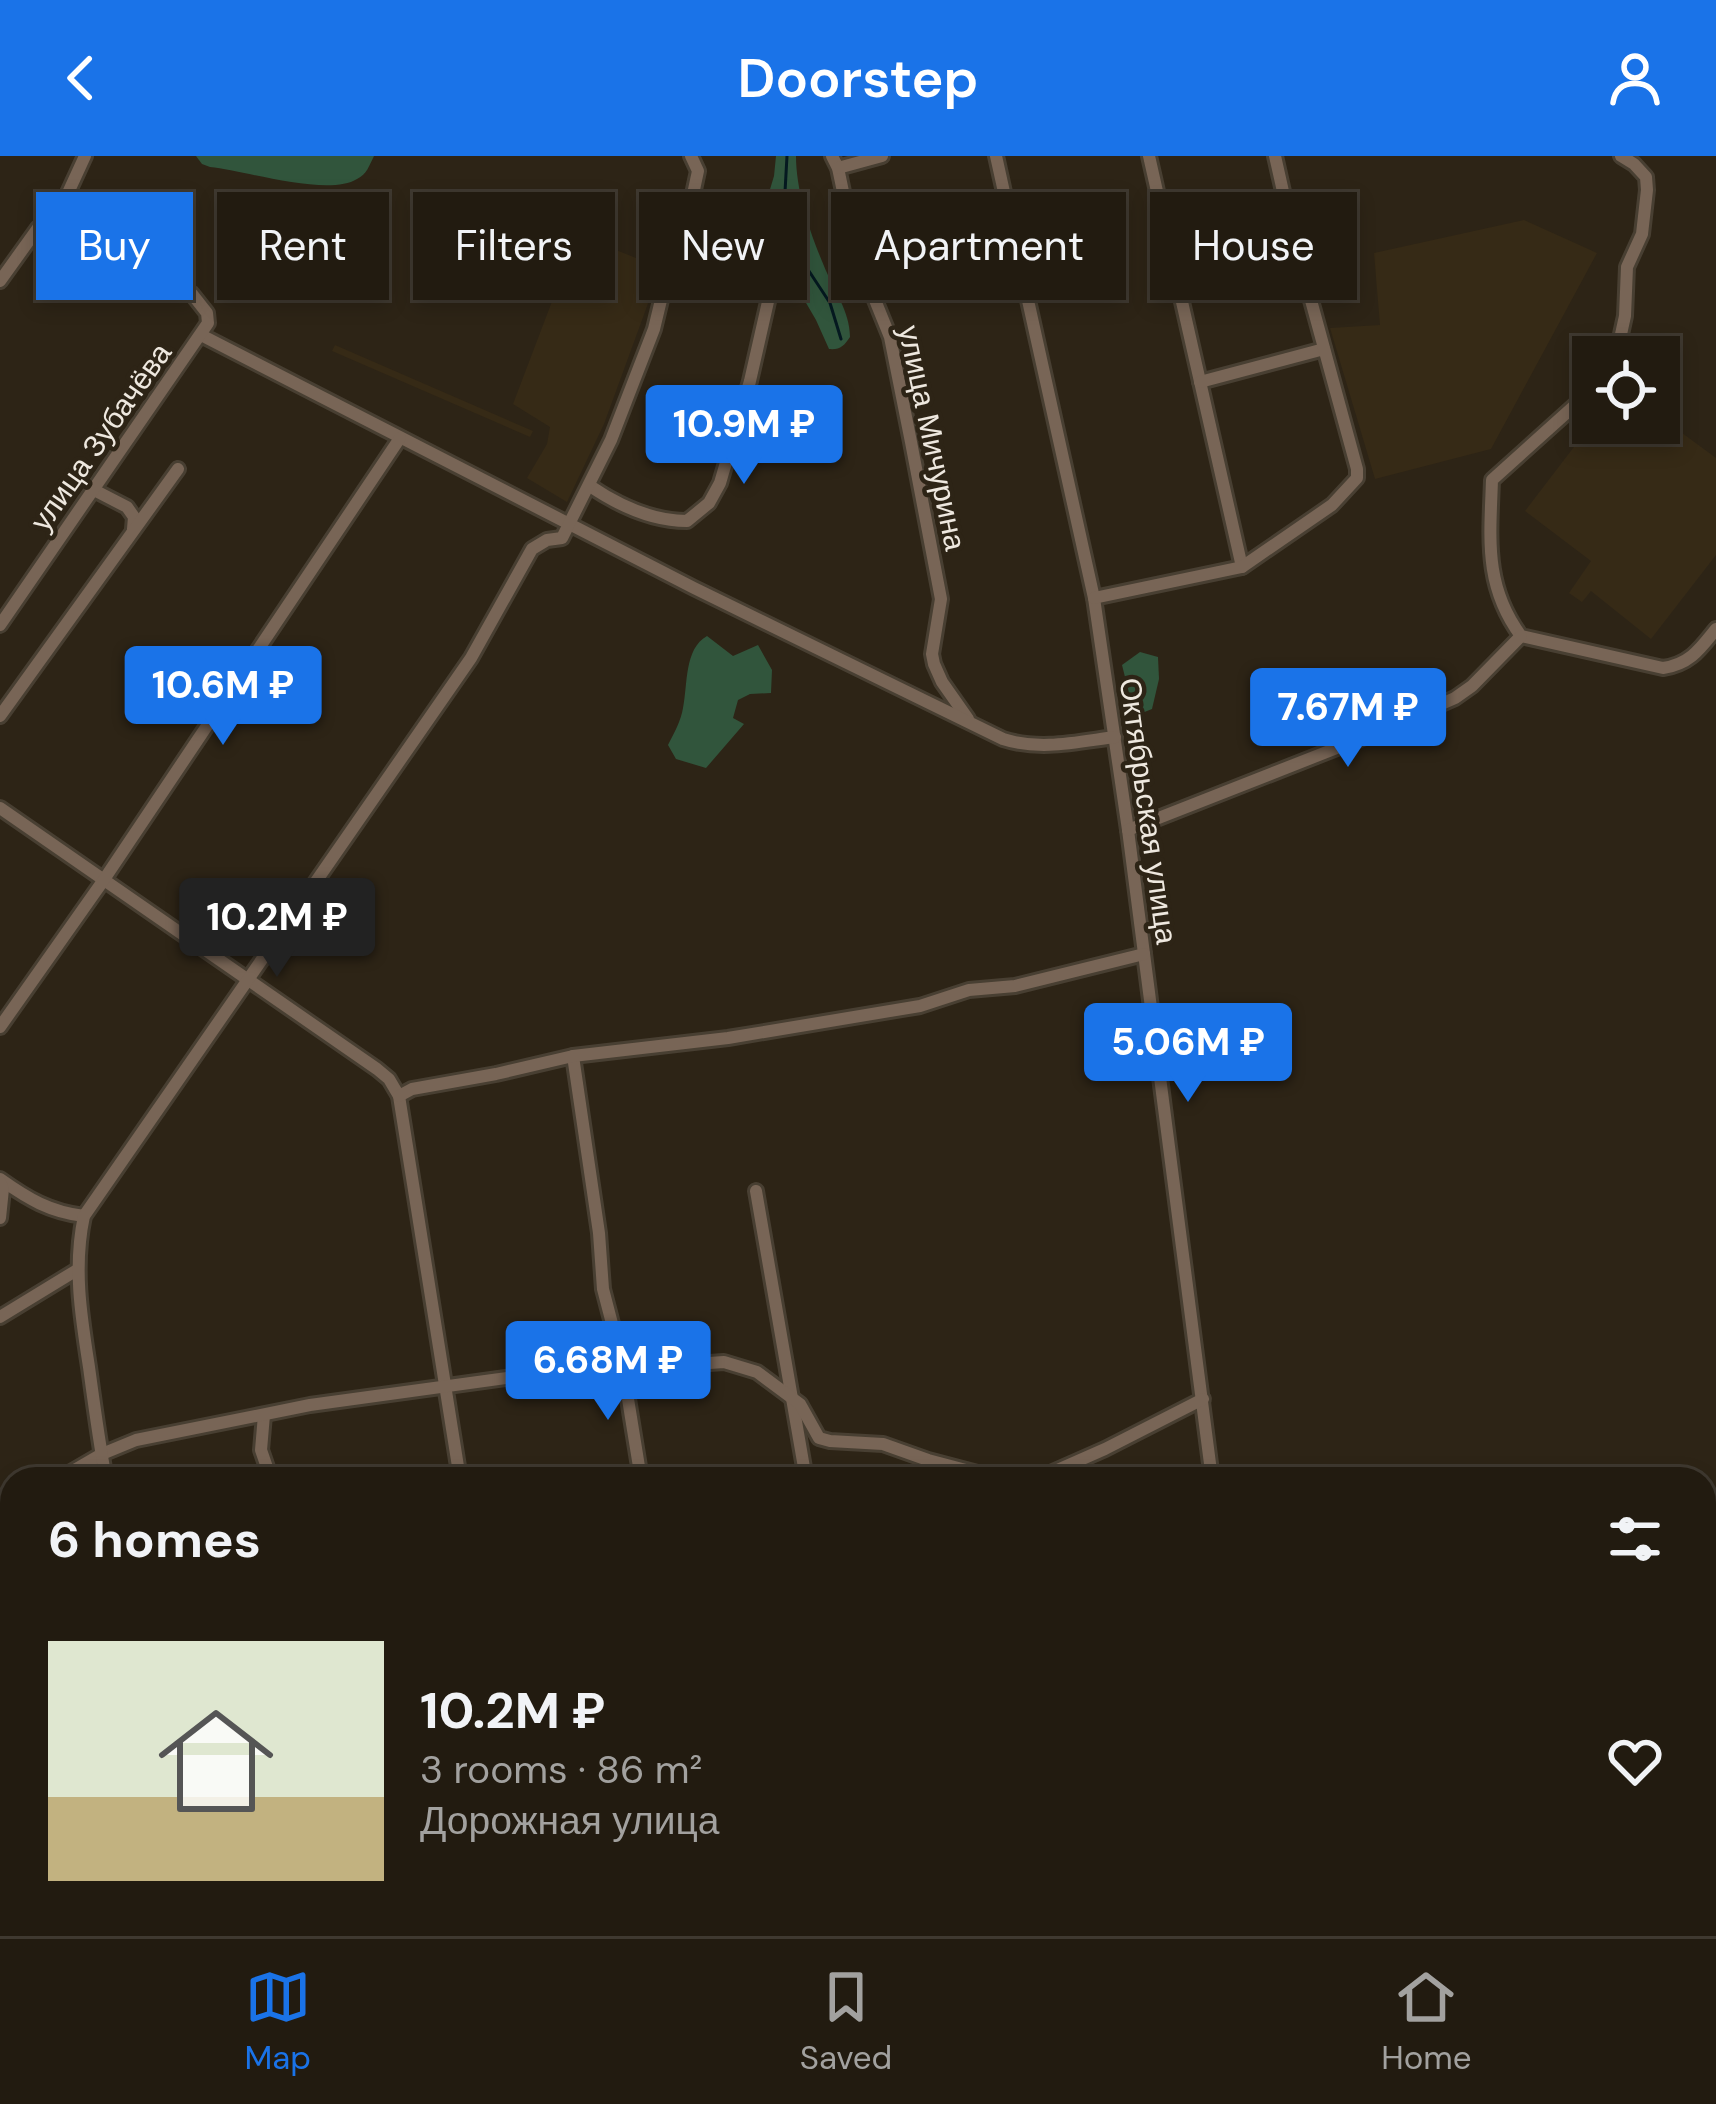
<!DOCTYPE html>
<html lang="en">
<head>
<meta charset="utf-8">
<style>
  body { margin:0; font-family:"DM Sans",sans-serif; background:#2e281e; color:#f1f3f6; height:100vh; display:flex; flex-direction:column; font-size:45px; white-space:nowrap }
  * { box-sizing:border-box; margin:0 }
  p { font-size:39px; color:#a2a19f }
  .icon { flex:none; width:66px; height:66px; fill:none; stroke:currentColor; stroke-width:2; stroke-linecap:round; stroke-linejoin:round }
  .map { position:relative; flex:1; overflow:hidden }
  .panel { position:absolute; left:0px; top:1311px; width:1716px; height:471px; display:flex; flex-direction:column; background:#221b10; border-radius:36px 36px 0 0; box-shadow:0 6px 18px #0003,0 0 0 3px #3f3930 }
  .panel>* { flex:none }
  .top-card { position:absolute; left:36px; top:36px; width:1644px; height:108px; display:flex; gap:24px }
  .tools { position:absolute; left:1572px; top:180px; display:grid; gap:24px }
  .tools a { display:grid; place-items:center; width:108px; height:108px; border-radius:0px; background:#221b10; box-shadow:0 6px 18px #0003,0 0 0 3px #3f3930; font-size:60px }
  .price { position:absolute; translate:-50% -102px; padding:0 27px; border-radius:12px; background:#1a73e8; color:#fff; font-size:39px; line-height:78px; filter:drop-shadow(0 3px 6px #0008) }
  .price::after { content:''; position:absolute; left:50%; top:72px; width:36px; height:27px; margin-left:-18px; background:inherit; clip-path:polygon(0 0,100% 0,50% 100%) }
  .price.selected { background:#222; color:#fff }
  ul { padding:0; list-style:none }
  li { display:flex; align-items:center; gap:36px; height:300px; padding:0 48px }
  li span { display:grid; place-items:center; flex:none; width:336px; height:240px; border-radius:0px; color:#555 }
  li>.icon { margin-inline-start:auto }
  span .icon { width:144px; height:144px; fill:#fffc; stroke-width:1 }
  li b { font-size:51px }
  h2 { display:flex; justify-content:space-between; align-items:center; height:144px; padding:0 48px; font-size:51px }
  .tag { padding:0 42px; border-radius:0px; background:#221b10; box-shadow:0 6px 18px #0003,0 0 0 3px #3f3930; font-size:42px; line-height:108px }
  .tag.selected { background:#1a73e8; color:#fff }
  header { display:flex; justify-content:space-between; align-items:center; height:156px; padding:0 48px; background:#1a73e8; color:#fff; font-size:54px; font-weight:600 }
  .tab-bar { display:flex; justify-content:space-around; align-items:center; height:168px; border-top:3px solid #3f3930; background:#221b10; font-size:33px; color:#a2a19f }
  .tab-bar a { display:grid; justify-items:center; gap:6px }
  .tab-bar .selected { color:#1a73e8 }
  .map>svg:first-child { display:block }
  .built { fill:#362a16 }
  .green { fill:#31553c }
  .lines { fill:none; stroke-linecap:round; stroke-linejoin:round }
  .stream { stroke:#051920; stroke-width:3 }
  .minor-casing { stroke:#483f32; stroke-width:18 }
  .minor { stroke:#786556; stroke-width:12 }
  .labels { text-anchor:middle; stroke-width:9; stroke-linejoin:round; paint-order:stroke }
  .street-label { font-size:30px; fill:#eee8df; stroke:#2d2416 }
</style>
</head>
<body>
<header><svg class="icon" aria-label="back" viewBox="0 0 24 24"><path d="M15 5l-7 7 7 7"/></svg>Doorstep<svg class="icon" aria-label="person" viewBox="0 0 24 24"><circle cx="12" cy="8" r="4"/><path d="M4 21q1-7 8-7t8 7"/></svg></header>
<div class="map">
<svg width="1716" height="1780" viewBox="0 0 1716 1780">
  <rect width="100%" height="100%" fill="#2d2416"/>
  <g class="built">
    <path d="M1524,64L1597,97L1491,293L1375,323L1330,172L1380,169L1374,97Z"/>
    <path d="M581,80L661,112L604,268L567,346L527,322L547,288L550,271L513,248L570,98Z"/>
    <path d="M335,189L533,275L530,281L332,195Z"/>
    <path d="M1659,260L1716,302V399L1651,483L1591,435L1582,446L1569,437L1591,405L1525,355L1593,266L1659,267Z"/>
  </g>
  <g class="green">
    <path d="M196,0H374C369,10 367,18 357,23C328,41 247,15 210,11L202,8Z"/>
    <path d="M776,0H796C796,35 810,77 824,110C833,133 850,155 850,181C844,190 840,194 829,193L816,164L774,92L768,40L774,20Z"/>
    <path d="M707,480L733,500L758,489L772,514L771,537L750,538L738,544L733,562L744,568L706,612L676,603L668,589C674,577 681,565 683,552C688,528 684,493 707,480Z"/>
    <path d="M1140,496L1158,501L1159,523L1152,553L1142,557L1132,549L1122,509Z"/>
  </g>
  <g class="lines">
    <path class="stream" d="M787,0L785,36L788,75L805,109L830,147L841,183"/>
    <g class="minor-casing">
      <g id="minor">
        <path d="M832,0L838,12L856,97L890,181L911,286L941,443L932,498L934,508L942,526L968,563"/>
        <path d="M996,0L1094,442L1128,674L1212,1323"/>
        <path d="M1149,0L1242,411"/>
        <path d="M838,12L882,0"/>
        <path d="M0,125L38,72L56,63L85,0"/>
        <path d="M201,179L694,432L1003,583C1040,595 1077,586 1115,581"/>
        <path d="M1616,201L1625,160L1627,111L1642,78L1647,34L1646,21L1634,8L1621,0"/>
        <path d="M1200,226L1324,193"/>
        <path d="M1593,233L1492,324C1490,383 1484,430 1521,480L1663,512C1690,508 1700,493 1716,473"/>
        <path d="M590,330C618,349 653,365 687,365L709,347L720,327L750,225L772,128"/>
        <path d="M94,334L127,351L134,361L133,373"/>
        <path d="M1094,442L1242,411L1332,349L1357,322V313L1291,71L1275,0"/>
        <path d="M0,469L208,167L207,157L192,138L68,83L58,74L56,63"/>
        <path d="M0,560L178,313"/>
        <path d="M0,652L377,913L389,923L399,940L460,1323"/>
        <path d="M1128,674L1380,575L1455,542L1472,530L1521,480"/>
        <path d="M0,871L103,725L400,282"/>
        <path d="M573,900L599,1077L603,1133L622,1206L641,1323"/>
        <path d="M399,940L412,933L496,918L573,900L728,882L920,850L969,834L1015,830L1144,798"/>
        <path d="M0,1023C28,1043 50,1056 84,1060"/>
        <path d="M0,1026L3,1033L0,1062"/>
        <path d="M756,1035L806,1323"/>
        <path d="M0,1161L77,1114"/>
        <path d="M264,1259L261,1294L271,1323"/>
        <path d="M59,1323L102,1298L136,1284L310,1249L622,1206L695,1208L724,1206L757,1216L800,1248L819,1282L830,1285L883,1288L928,1304L1000,1323"/>
        <path d="M106,1323C99,1286 94,1248 89,1211C81,1160 73,1111 84,1060L471,502L532,393L547,384L562,382L611,284L654,173L668,115L681,94L698,15L691,0"/>
        <path d="M1037,1323L1105,1293L1203,1243"/>
        <path d="M0,1358L12,1351"/>
        <path d="M1704,1425L1716,1421"/>
        <path d="M0,1545L12,1539"/>
        <path d="M0,1763L12,1755"/>
        <path d="M1267,1770L1268,1780"/>
      </g>
    </g>
    <use href="#minor" class="minor"/>
  </g>
  <g class="labels">
    <g class="street-label">
      <text transform="translate(101 281) rotate(-55)" y="10">улица Зубачёва</text>
      <text transform="translate(932 282) rotate(78)" y="10">улица Мичурина</text>
      <text transform="translate(1148 655) rotate(82)" y="10">Октябрьская улица</text>
    </g>
  </g>
</svg>
<div class="tools">
<a><svg class="icon" aria-label="locate" viewBox="0 0 24 24"><circle cx="12" cy="12" r="6"/><path d="M12 2v4M12 18v4M2 12h4M18 12h4"/></svg></a>
</div>
<b class="price" style="left:744px;top:331px">10.9M ₽</b>
<b class="price" style="left:223px;top:592px">10.6M ₽</b>
<b class="price" style="left:1348px;top:614px">7.67M ₽</b>
<b class="price selected" style="left:277px;top:824px">10.2M ₽</b>
<b class="price" style="left:1188px;top:949px">5.06M ₽</b>
<b class="price" style="left:608px;top:1267px">6.68M ₽</b>
<div class="top-card">
<a class="tag selected">Buy</a>
<a class="tag">Rent</a>
<a class="tag">Filters</a>
<a class="tag">New</a>
<a class="tag">Apartment</a>
<a class="tag">House</a>
</div>
<section class="panel">
<h2>6 homes<svg class="icon" aria-label="filters" viewBox="0 0 24 24"><path d="M4 7h16M4 17h16"/><circle cx="9" cy="7" r="2"/><circle cx="15" cy="17" r="2"/></svg></h2>
<ul>
<li><span style="background:linear-gradient(#dfe7d0 65%,#c2b280 0)"><svg class="icon" aria-label="home" viewBox="0 0 24 24"><path d="M3 11l9-7 9 7M6 9v11h12V9"/></svg></span><div><b>10.2M ₽</b><p>3 rooms · 86 m²</p><p>Дорожная улица</p></div><svg class="icon" aria-label="heart" viewBox="0 0 24 24"><path d="M12 20l-8-8c-3-5 5-10 8-4 3-6 11-1 8 4z"/></svg></li>
</ul>
</section>
</div>
<nav class="tab-bar">
<a class="selected"><svg class="icon" aria-label="map" viewBox="0 0 24 24"><path d="M3 6l6-2 6 2 6-2v14l-6 2-6-2-6 2zM9 4v14M15 6v14"/></svg>Map</a>
<a><svg class="icon" aria-label="saved" viewBox="0 0 24 24"><path d="M7 4h10v16l-5-4-5 4z"/></svg>Saved</a>
<a><svg class="icon" aria-label="home" viewBox="0 0 24 24"><path d="M3 11l9-7 9 7M6 9v11h12V9"/></svg>Home</a>
</nav>
</body>
</html>
